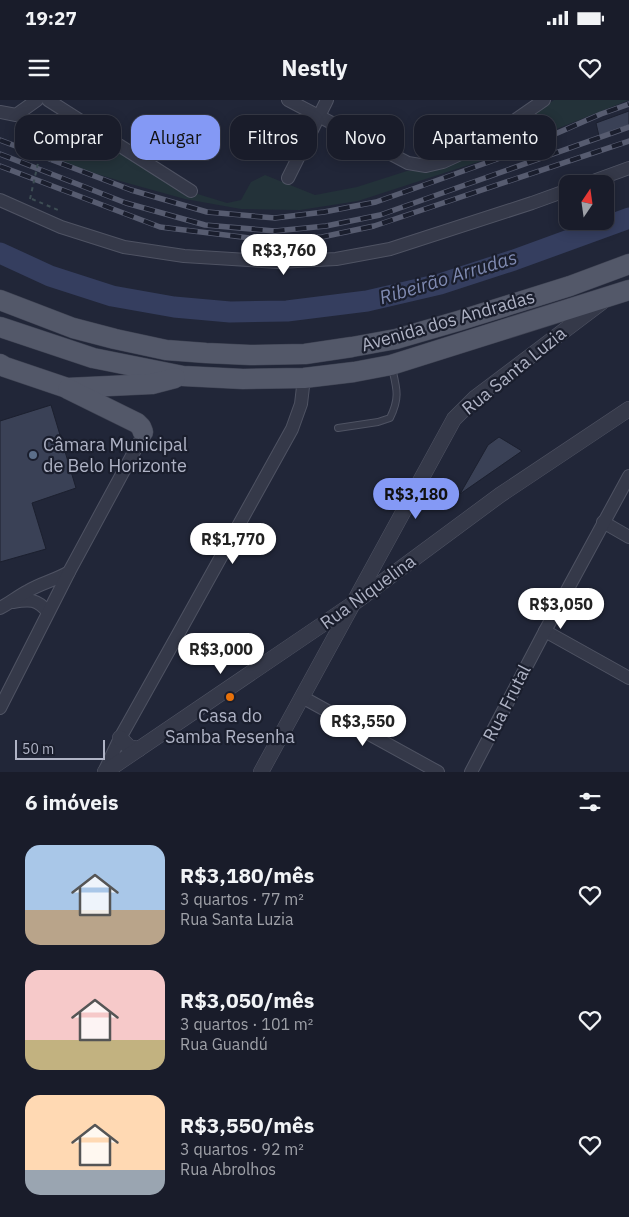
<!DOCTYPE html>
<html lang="pt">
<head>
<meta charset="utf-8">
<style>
  body { margin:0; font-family:"IBM Plex Sans",sans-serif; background:#222532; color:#f1f3f6; height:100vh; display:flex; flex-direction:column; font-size:19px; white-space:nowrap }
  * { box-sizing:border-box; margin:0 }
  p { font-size:16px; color:#9fa1a8 }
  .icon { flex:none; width:28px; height:28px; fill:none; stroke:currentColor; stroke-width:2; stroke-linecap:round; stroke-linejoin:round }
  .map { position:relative; height:672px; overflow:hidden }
  .details { display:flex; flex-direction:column; background:#191c2a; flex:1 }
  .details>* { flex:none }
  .top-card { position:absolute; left:15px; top:15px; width:600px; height:45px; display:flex; gap:10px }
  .needle { width:32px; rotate:13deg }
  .fabs { position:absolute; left:559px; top:75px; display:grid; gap:10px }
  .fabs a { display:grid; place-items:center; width:55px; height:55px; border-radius:10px; background:#191c2a; box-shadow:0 2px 12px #0003,0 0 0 1px #373a47; font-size:25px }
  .scale { position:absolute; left:15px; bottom:12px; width:90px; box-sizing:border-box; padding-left:5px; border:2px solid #afb3c5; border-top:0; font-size:14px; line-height:18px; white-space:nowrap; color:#afb3c5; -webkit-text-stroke:4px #1a1e2d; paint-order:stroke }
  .price { position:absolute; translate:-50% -42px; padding:0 11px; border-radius:18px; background:#fff; color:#222; font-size:16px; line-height:32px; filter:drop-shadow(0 1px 2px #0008) }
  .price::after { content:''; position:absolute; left:50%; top:30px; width:15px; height:11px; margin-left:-8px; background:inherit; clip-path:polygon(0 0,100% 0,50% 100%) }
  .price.selected { background:#8499f5; color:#111 }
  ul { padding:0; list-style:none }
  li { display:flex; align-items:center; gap:15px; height:125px; padding:0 25px }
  li span { display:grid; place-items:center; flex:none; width:140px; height:100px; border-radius:15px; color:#555 }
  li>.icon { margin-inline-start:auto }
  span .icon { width:60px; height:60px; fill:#fffc; stroke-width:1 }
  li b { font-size:21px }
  h2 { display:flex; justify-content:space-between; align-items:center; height:60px; padding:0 25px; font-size:21px }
  .tag { padding:0 18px; border-radius:15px; background:#191c2a; box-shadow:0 2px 12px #0003,0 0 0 1px #373a47; font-size:18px; line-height:45px }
  .tag.selected { background:#8499f5; color:#111 }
  .status { display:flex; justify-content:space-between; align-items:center; height:35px; padding:0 25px; background:#191c2a; direction:ltr }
  .status svg { height:14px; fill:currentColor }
  header { display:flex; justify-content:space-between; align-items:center; height:65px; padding:0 25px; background:#191c2a; font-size:22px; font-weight:700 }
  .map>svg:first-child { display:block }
  .green { fill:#233239 }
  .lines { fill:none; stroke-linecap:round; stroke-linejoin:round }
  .river { stroke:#353e5f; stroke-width:21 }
  .building { fill:#3a4156; stroke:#1c202f }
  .service-casing { stroke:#4f5363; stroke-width:8 }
  .minor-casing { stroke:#4f5363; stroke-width:14 }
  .tertiary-casing { stroke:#4f5363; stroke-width:16 }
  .primary-casing { stroke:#3e4252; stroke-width:21 }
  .path { stroke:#3e4e54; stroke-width:2; stroke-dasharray:4 4; stroke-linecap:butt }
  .service { stroke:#353949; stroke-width:6 }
  .minor { stroke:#353949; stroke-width:12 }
  .tertiary { stroke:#353949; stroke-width:15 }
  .primary { stroke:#535869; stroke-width:20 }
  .rail-casing { stroke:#575c70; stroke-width:5.5 }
  .rail { stroke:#1a1e2d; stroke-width:4; stroke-dasharray:11; stroke-linecap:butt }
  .path-bridge { stroke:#3e4e54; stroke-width:2; stroke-dasharray:4 4; stroke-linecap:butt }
  .service-dot { fill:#5c6f8a; stroke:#1a1e2d; stroke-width:2 }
  .food-dot { fill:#e8710a; stroke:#1a1e2d; stroke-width:2 }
  .labels { text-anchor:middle; stroke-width:4.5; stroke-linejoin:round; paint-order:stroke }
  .street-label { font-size:18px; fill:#afb3c5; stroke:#1a1e2d }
  .poi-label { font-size:18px; fill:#afb3c5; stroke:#1a1e2d; text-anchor:start }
  .water-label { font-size:19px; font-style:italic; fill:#808bb2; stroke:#1a1e2d }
</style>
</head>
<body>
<div class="status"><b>19:27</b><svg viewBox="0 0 49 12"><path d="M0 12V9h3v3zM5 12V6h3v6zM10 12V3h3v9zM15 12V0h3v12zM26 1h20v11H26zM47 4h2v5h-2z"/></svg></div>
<header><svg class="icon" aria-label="menu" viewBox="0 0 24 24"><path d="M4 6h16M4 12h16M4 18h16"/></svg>Nestly<svg class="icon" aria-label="heart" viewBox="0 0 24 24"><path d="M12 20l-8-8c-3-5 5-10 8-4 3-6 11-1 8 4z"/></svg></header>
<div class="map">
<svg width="629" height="672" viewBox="0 0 629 672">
  <rect width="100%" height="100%" fill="#212638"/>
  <path class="green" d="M554,0H629L544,34L484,60L358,101L300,110L241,109L185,99L120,81L74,67L47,53L19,37V26L34,17L71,24L175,87L227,103L241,100L251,82L265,75L315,95L357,87L407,71L430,70L485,46Z"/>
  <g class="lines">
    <path class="river" d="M0,153L50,176L112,196L174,207L230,212L287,211L367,201L440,184L514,160L629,118"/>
  </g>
  <g class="building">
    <path d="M629,11V25L599,36L596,23Z"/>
    <path d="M51,305L76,388L32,403L46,449L0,462V321Z"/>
    <path d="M499,337L522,351L460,394L488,345Z"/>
  </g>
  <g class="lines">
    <g class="service-casing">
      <path id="service" d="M338,328L378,322L390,318C400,298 397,289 392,268"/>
    </g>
    <g class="minor-casing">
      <g id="minor">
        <path d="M48,0L191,91"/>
        <path d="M288,0L408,63L426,66L443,62L478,46L544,0"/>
        <path d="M0,12L16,15L37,0"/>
        <path d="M288,78L327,0"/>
        <path d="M585,84L629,68"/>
        <path d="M0,100L61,127L124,147L184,156L278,162L336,159L390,149L532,103L568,90"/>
        <path d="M603,422L629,437"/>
        <path d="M13,502C30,499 37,499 48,512"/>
        <path d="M0,508C10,503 18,496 28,491C41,483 56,480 69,472"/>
        <path d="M545,531L629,578"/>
        <path d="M302,597L438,672"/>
        <path d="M0,608L69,472L141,339L143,332"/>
        <path d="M104,672L120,638L181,529L292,329L301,304L304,278"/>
        <path d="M471,672L545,531L629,376"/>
      </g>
    </g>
    <g class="tertiary-casing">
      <g id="tertiary">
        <path d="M120,638L129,647L139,649"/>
        <path d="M105,672L354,503L500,395L629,309"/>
        <path d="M261,672L454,319L475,298L602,202"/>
      </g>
    </g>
    <g class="primary-casing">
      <g id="primary">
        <path d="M0,200L73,228L115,239L166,250L206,253L250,255L305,254L352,247L396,239L458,221L570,186L629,164"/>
        <path d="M0,227L93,258L183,276L243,279L304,278L354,272L391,265L629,190"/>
        <path d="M0,264L5,267L67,288L152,284L175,278"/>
        <path d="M68,289L137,323L141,327L143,332"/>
      </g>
    </g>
    <g class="path">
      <path d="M15,28V37L23,44L40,54"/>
      <path d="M32,99L58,110L59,111"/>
    </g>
    <use href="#service" class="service"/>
    <use href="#minor" class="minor"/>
    <use href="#tertiary" class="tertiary"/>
    <use href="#primary" class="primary"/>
    <g class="rail-casing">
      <g id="rail">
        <path d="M0,40L131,90L207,112L275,118L324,112L376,102L500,58L601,14L629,4"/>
        <path d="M0,54L126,103L205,125L275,131L326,126L380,115L629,27"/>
        <path d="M0,66L160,127L267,140L322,137L374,126L629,41"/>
      </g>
    </g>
    <use href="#rail" class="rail"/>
    <path class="path-bridge" d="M30,99L40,54"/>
  </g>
  <circle class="service-dot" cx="33" cy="355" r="5"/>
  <circle class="food-dot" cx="230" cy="597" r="5"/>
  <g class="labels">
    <g class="street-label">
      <text transform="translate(448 221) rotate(-16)" y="6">Avenida dos Andradas</text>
      <text transform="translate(514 271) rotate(-39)" y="6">Rua Santa Luzia</text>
      <text transform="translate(368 492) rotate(-36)" y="6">Rua Niquelina</text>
      <text transform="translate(507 603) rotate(-63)" y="6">Rua Frutal</text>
    </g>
    <g class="poi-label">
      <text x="43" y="351">Câmara Municipal<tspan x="43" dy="21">de Belo Horizonte</tspan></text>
      <text x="230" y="622" text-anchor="middle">Casa do<tspan x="230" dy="21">Samba Resenha</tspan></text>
    </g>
    <g class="water-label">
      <text transform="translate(448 177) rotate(-17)" y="7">Ribeirão Arrudas</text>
    </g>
  </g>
</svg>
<div class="fabs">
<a><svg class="needle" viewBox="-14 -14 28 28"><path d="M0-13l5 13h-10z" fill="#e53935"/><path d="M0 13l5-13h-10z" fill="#9fa1a8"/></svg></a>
</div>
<div class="scale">50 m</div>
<b class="price" style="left:284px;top:176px">R$3,760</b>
<b class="price selected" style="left:416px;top:420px">R$3,180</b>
<b class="price" style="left:233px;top:465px">R$1,770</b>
<b class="price" style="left:561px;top:530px">R$3,050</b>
<b class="price" style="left:221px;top:575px">R$3,000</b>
<b class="price" style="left:363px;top:647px">R$3,550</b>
<div class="top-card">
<a class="tag">Comprar</a>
<a class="tag selected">Alugar</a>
<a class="tag">Filtros</a>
<a class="tag">Novo</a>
<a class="tag">Apartamento</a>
</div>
</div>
<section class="details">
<h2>6 imóveis<svg class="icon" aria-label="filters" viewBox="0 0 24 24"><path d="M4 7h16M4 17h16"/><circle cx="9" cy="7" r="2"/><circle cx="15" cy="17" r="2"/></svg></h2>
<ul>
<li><span style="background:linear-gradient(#a9c7e8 65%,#b9a48a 0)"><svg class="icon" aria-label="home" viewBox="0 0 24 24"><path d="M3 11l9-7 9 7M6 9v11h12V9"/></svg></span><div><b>R$3,180/mês</b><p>3 quartos · 77 m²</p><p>Rua Santa Luzia</p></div><svg class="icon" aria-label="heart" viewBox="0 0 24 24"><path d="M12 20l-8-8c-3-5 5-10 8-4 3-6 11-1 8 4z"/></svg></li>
<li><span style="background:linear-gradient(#f6c9c9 70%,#c2b280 0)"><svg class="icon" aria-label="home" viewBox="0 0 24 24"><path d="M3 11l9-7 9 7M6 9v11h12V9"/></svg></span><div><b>R$3,050/mês</b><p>3 quartos · 101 m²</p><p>Rua Guandú</p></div><svg class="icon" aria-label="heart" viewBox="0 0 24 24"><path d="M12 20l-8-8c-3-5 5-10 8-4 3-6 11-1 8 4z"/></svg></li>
<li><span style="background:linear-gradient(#ffd9b3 75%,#9aa5b1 0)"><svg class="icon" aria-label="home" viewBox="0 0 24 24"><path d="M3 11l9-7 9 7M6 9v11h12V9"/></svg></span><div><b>R$3,550/mês</b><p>3 quartos · 92 m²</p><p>Rua Abrolhos</p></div><svg class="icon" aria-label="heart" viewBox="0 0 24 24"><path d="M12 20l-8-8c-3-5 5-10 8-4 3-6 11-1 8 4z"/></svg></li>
</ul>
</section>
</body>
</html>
